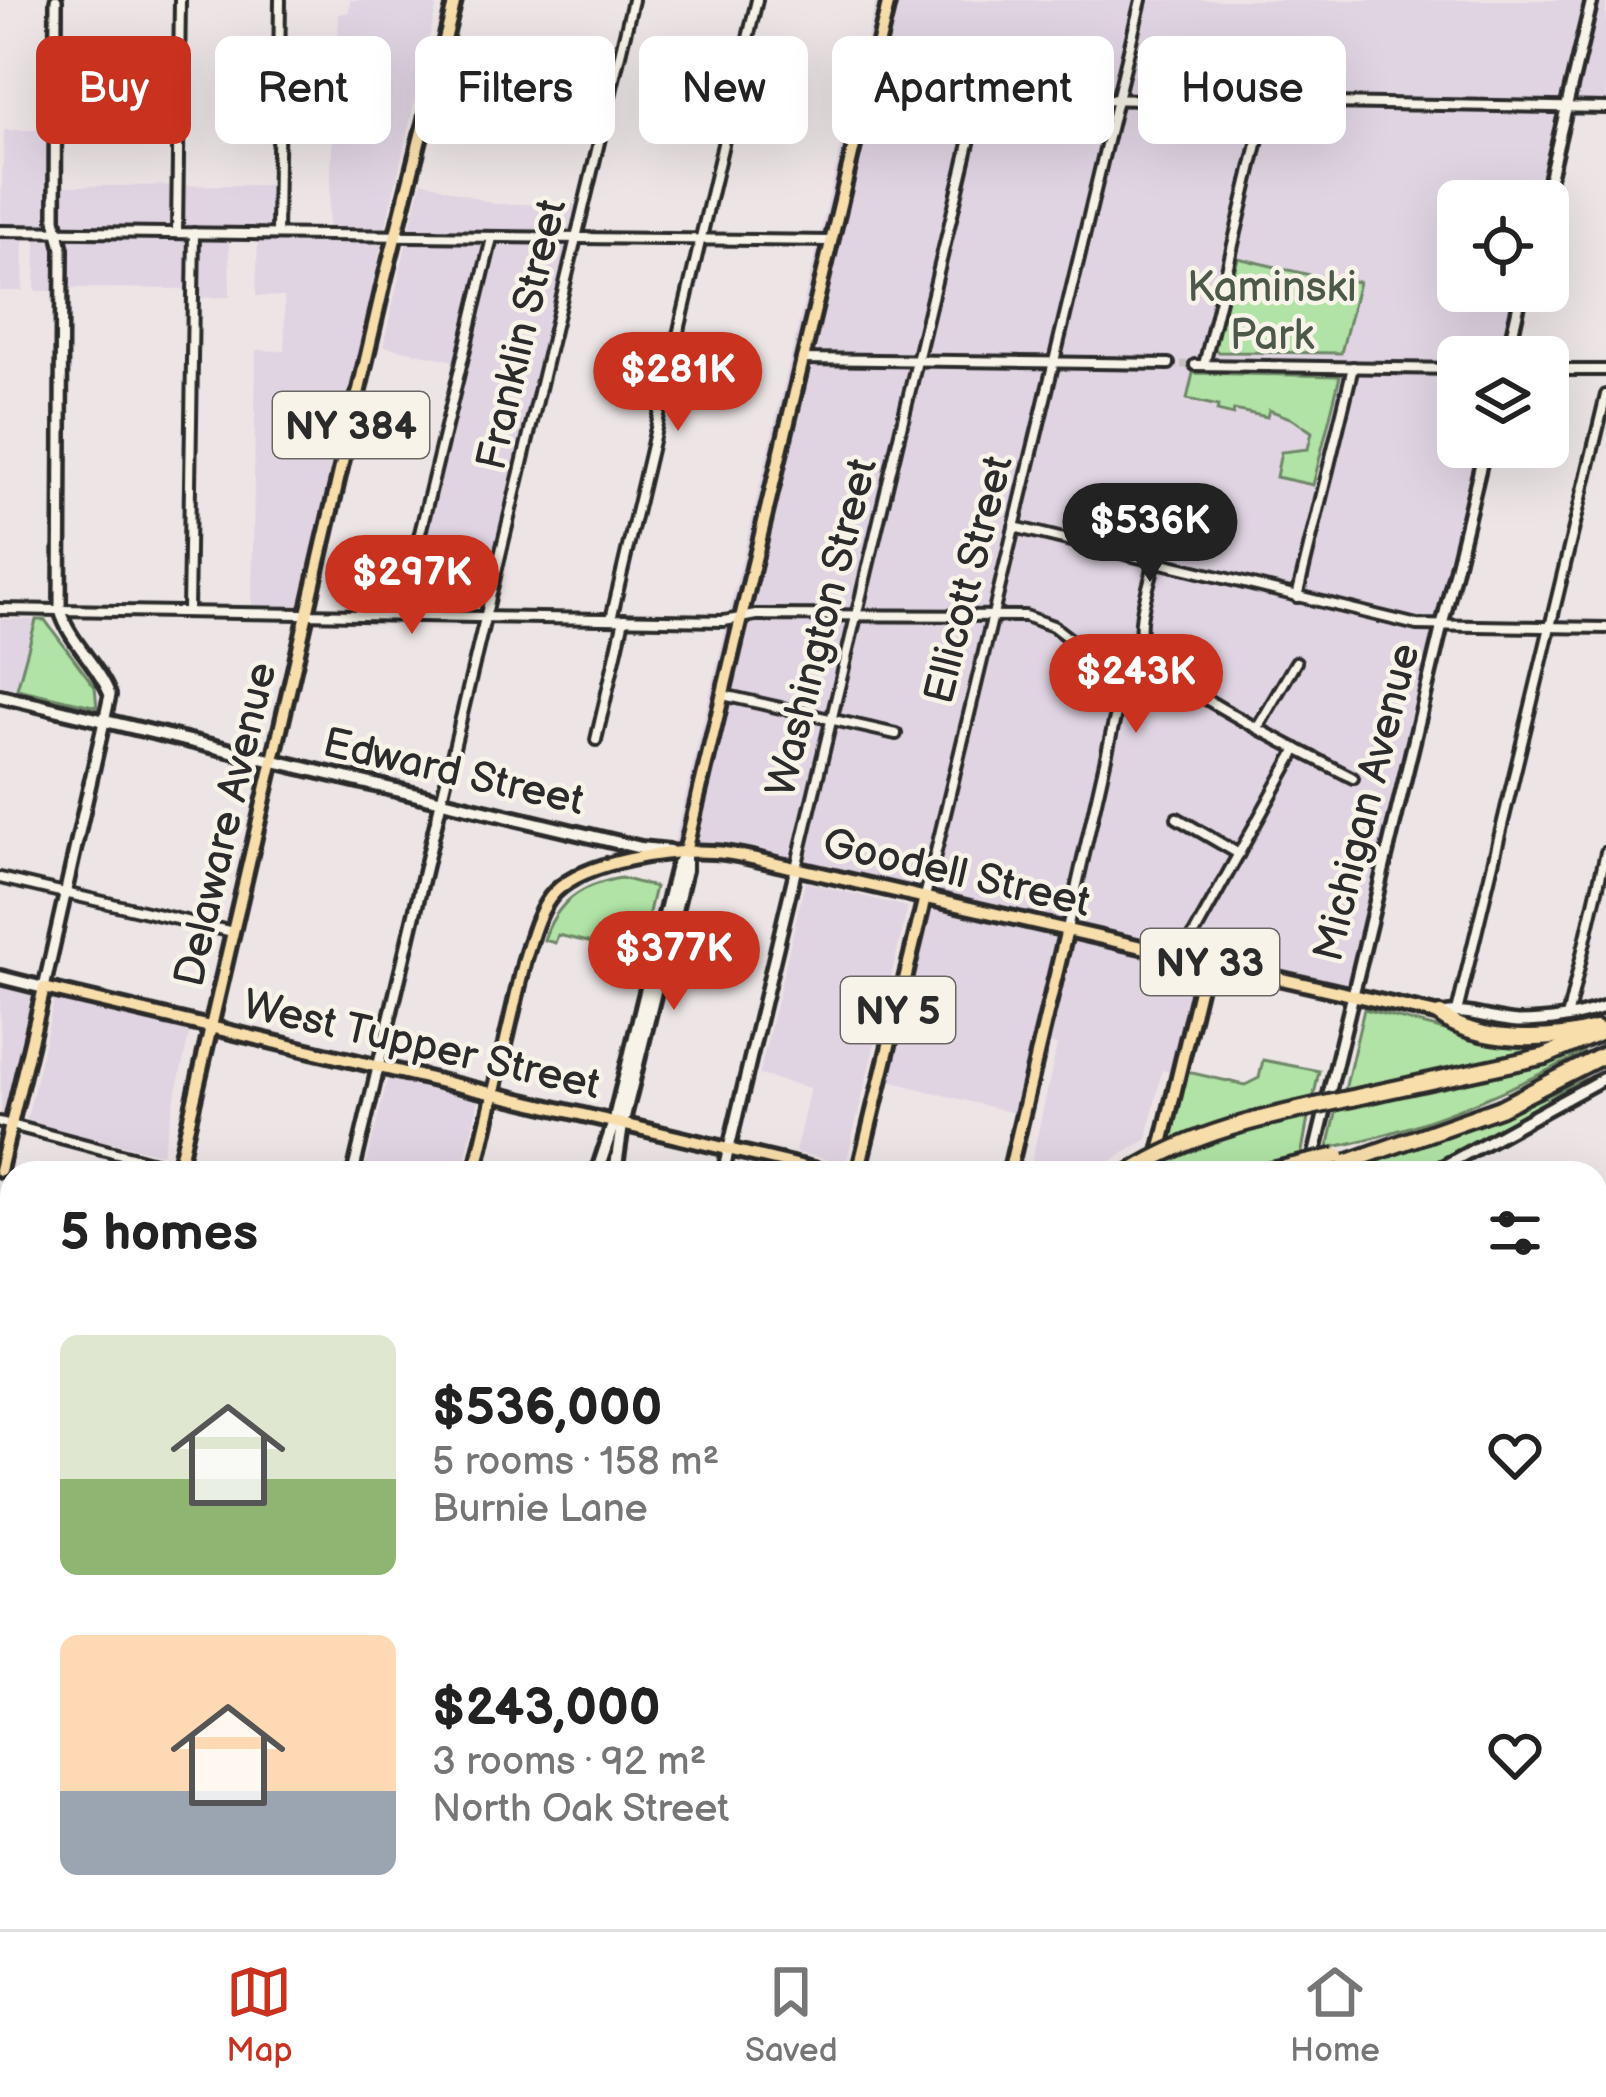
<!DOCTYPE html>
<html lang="en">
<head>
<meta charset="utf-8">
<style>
  body { margin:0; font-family:"Balsamiq Sans",sans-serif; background:#f6f6f6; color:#222; height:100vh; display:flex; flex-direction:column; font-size:45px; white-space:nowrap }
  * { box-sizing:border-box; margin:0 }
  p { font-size:39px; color:#767676 }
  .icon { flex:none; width:66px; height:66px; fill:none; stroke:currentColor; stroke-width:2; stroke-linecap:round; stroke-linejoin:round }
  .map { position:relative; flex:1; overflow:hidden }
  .details { position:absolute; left:0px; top:1161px; width:1608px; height:768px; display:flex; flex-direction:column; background:#fff; border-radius:36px 36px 0 0; box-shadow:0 12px 48px #0002 }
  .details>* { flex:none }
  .hud { position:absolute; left:36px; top:36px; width:1536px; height:108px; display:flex; gap:24px }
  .controls { position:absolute; left:1437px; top:180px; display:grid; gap:24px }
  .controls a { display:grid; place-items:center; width:132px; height:132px; border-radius:18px; background:#fff; box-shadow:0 12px 48px #0002; font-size:60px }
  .price { position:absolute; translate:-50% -102px; padding:0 27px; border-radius:42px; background:#c8321e; color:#fff; font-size:39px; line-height:78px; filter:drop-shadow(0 3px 6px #0008) }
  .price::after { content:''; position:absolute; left:50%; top:72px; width:36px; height:27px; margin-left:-18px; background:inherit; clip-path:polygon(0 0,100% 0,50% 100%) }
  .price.active { background:#222; color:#fff }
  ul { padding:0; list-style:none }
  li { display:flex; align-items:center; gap:36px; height:300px; padding:0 60px }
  li span { display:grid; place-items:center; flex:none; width:336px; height:240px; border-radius:18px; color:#555 }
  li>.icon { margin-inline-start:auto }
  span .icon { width:144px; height:144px; fill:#fffc; stroke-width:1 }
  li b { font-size:51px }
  h2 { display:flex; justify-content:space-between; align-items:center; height:144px; padding:0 60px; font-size:51px }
  .pill { padding:0 42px; border-radius:18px; background:#fff; box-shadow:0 12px 48px #0002; font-size:42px; line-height:108px }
  .pill.active { background:#c8321e; color:#fff }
  .tabs { display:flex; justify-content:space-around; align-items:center; height:168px; border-top:3px solid #e0e0e0; background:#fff; font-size:33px; color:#767676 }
  .tabs a { display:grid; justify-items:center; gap:6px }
  .tabs .active { color:#c8321e }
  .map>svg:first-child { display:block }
  .built { fill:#e0d4e2 }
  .green { fill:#b0e3a5; stroke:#6e8768; stroke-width:3 }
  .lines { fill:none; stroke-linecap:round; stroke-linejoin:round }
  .minor-tunnel { stroke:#c6c0c0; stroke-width:8; stroke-dasharray:8 4; stroke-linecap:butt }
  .minor-casing { stroke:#2b2b2b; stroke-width:16 }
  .tertiary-casing { stroke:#2b2b2b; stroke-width:18 }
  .secondary-casing { stroke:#2b2b2b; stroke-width:20 }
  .primary-casing { stroke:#2b2b2b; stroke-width:20 }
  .trunk-casing { stroke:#2b2b2b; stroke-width:21 }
  .motorway-casing { stroke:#2b2b2b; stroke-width:22 }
  .minor { stroke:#f7f3e8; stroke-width:8 }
  .tertiary { stroke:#f7f3e8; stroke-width:9 }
  .secondary { stroke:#f7f3e8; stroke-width:10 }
  .primary { stroke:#f8deab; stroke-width:10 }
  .trunk { stroke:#f8deab; stroke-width:12 }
  .motorway { stroke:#f8deab; stroke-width:14 }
  .tram { stroke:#2b2b2b; stroke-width:3 }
  .motorway-bridge-casing { stroke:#2b2b2b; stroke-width:22; stroke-linecap:butt }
  .motorway-bridge { stroke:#f8deab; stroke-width:14 }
  .labels { text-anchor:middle; stroke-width:9; stroke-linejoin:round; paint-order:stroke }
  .shield { fill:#f7f3e8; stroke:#686764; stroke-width:3 }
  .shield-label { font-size:39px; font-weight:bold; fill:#2b2b2b }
  .park-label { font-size:42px; fill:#4c594a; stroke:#f7f3e8 }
  .street-label { font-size:42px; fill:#2b2b2b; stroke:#f7f3e8 }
</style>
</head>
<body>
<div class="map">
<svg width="1606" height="1929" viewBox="0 0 1606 1929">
  <rect width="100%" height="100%" fill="#ede5e5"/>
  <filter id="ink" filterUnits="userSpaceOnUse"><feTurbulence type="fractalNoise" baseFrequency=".00833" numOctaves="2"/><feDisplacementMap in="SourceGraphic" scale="24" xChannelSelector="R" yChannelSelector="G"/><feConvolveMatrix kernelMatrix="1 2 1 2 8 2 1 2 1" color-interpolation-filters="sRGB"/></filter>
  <g filter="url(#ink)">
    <g class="built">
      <path d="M350,0H438L385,230L328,229L339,14L349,12Z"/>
      <path d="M876,0H1606V115H1570L1548,206V201H1458V291H1528L1512,357H1458V447H1490L1357,1006L1209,973L1185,1075L1162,1070L1147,1139L1092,1173H1029L1057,1045L1046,1043L1029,1117L873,1077L914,902L673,847Z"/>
      <path d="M4,130H56L59,186L272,185V230L58,227L0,231Z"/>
      <path d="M422,181L494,204H578L571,230H409Z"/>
      <path d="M197,233H229L230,297L198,298Z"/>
      <path d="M258,234L344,235L382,243L304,607L252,605L256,350L285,351L284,297L256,296Z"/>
      <path d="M69,238L189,240L188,289L69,288Z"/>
      <path d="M0,239H24L23,291H0Z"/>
      <path d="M36,239L55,242L54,291H35Z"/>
      <path d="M407,241L484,242L454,361L383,346Z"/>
      <path d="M567,243L481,608H409L498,244Z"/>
      <path d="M0,619L45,620L95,687L97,707L0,685Z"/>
      <path d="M805,882L908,907L846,1164L795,1152L810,1088L759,1075Z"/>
      <path d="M0,983L29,989L33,994L6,1111L1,1114Z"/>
      <path d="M54,1000L190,1032L162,1154L26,1123Z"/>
      <path d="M388,1077L479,1099L462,1173H364Z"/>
      <path d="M0,1295L12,1298L2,1344L12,1348V1375L0,1373Z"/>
      <path d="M0,1485L12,1488V1577L0,1574Z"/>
      <path d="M0,1590L12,1593V1683L0,1680Z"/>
    </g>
    <g class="green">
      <path d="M530,99L568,107L562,132L524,123Z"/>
      <path d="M1238,258L1344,283L1346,280L1359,282L1341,353L1218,352L1213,348Z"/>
      <path d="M1193,373L1340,376L1313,485L1276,477L1281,452L1308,449L1312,432L1293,419L1269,410L1267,417L1234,410L1233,415L1217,411L1218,406L1187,399Z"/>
      <path d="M36,620H45L95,687L97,707L17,689Z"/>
      <path d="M621,878L655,887L639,954L558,935L555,943L544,940C556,902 582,884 621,878Z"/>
      <path d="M1364,1009L1483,1040L1561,1042L1541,1050L1344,1094Z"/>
      <path d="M1585,1052C1503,1093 1419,1131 1328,1148L1337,1109L1489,1078Z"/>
      <path d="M1263,1060L1319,1071L1313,1100L1171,1140L1188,1072L1245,1085L1259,1078Z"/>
      <path d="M1586,1079L1417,1173H1338L1480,1125Z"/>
      <path d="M1308,1118L1301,1157L1250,1169L1163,1173L1166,1160C1212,1139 1258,1128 1308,1118Z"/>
    </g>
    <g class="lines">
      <path class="minor-tunnel" d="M1169,364L1195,365"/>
      <g class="minor-casing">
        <g id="minor">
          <path d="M866,95L1606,108"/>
          <path d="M0,231L830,241"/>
          <path d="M177,232L180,0"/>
          <path d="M277,234L280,0"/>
          <path d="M1222,291L1267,102"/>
          <path d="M802,359L1169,364"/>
          <path d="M1195,365L1458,369"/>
          <path d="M1204,365L1221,295"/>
          <path d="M1548,370H1606"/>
          <path d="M1014,527L1417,625L1606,628"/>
          <path d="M1154,564C1149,588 1135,622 1143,646C1154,681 1315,758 1353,778"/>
          <path d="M1297,597L1353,367"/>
          <path d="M0,609L724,621L756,615L1025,616L1053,626L1117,676L1122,687L1067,929"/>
          <path d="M188,612L194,233"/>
          <path d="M400,615L492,238"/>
          <path d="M611,619L757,0"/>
          <path d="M723,695L896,734"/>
          <path d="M1258,727L1296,662"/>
          <path d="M596,740L624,619"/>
          <path d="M441,802L633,0"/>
          <path d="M1177,818L1239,854"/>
          <path d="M796,868L980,97"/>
          <path d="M0,878L233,932"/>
          <path d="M925,897L1141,0"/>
          <path d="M1182,956L1297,749"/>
          <path d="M1457,1012L1606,395"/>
          <path d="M1567,1018L1606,852"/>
          <path d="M0,1122L177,1169"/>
          <path d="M0,1233L12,1235"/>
          <path d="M0,1287L12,1290"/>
          <path d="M1596,1310L1606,1343"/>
          <path d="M0,1583L12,1586"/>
          <path d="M1596,1657L1606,1690"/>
          <path d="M20,1917L69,1929"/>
          <path d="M1402,1917L1405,1929"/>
          <path d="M1529,1917L1532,1929"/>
          <path d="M421,1929L423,1917"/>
          <path d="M427,1929L430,1917"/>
          <path d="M751,1929L754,1917"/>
        </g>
      </g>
      <g class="tertiary-casing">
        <g id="tertiary">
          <path d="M1544,201L1592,0"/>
          <path d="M1507,357L1522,291"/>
          <path d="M44,988L110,695C98,664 69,642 60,610L62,249L55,219L56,0"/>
          <path d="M1440,1015C1464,1007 1493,1021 1518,1022C1547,1022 1579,1017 1606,1007"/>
          <path d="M353,1173L441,802"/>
          <path d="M723,1173L796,868"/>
          <path d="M1310,1173L1485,447"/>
          <path d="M1431,1173L1606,1077"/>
          <path d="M1596,1567L1606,1563"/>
          <path d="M0,1695L12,1698"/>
          <path d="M173,1929L176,1917"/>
          <path d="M295,1929L298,1917"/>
          <path d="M541,1929L543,1917"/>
          <path d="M1129,1929L1131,1917"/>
        </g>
      </g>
      <g class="secondary-casing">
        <g id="secondary">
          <path d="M0,696L641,848L669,851"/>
          <path d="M0,977L44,988"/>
          <path d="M597,1173L614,1122L677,866L685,852"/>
          <path d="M615,1173L622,1125L685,870V855"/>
          <path d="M1596,1227L1606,1221"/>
        </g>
      </g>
      <g class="primary-casing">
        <g id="primary">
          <path d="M685,852L889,0"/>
          <path d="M0,1170L44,988L830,1173"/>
          <path d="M177,1173L385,278L455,0"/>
          <path d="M475,1173L525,959C532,937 538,910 555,892C586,861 671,849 713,852C737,853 762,861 786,866L1440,1015"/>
          <path d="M858,1173L925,897"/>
          <path d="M1009,1173L1067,929"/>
          <path d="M1155,1173L1206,961"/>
          <path d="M0,1470L12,1473"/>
          <path d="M0,1912L12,1862"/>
          <path d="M1596,1912L1606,1909"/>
          <path d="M677,1929L680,1917"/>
          <path d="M1539,1929L1579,1917"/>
        </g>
      </g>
      <g class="trunk-casing">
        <g id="trunk">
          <path d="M834,1929L837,1917"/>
          <path d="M978,1929L981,1917"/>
        </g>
      </g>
      <g class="motorway-casing">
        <g id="motorway">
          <path d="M1440,1015C1479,1044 1551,1042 1596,1029"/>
          <path d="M1366,1095L1545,1056L1606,1030"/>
          <path d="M1317,1173L1500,1108L1606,1054"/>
        </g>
      </g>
      <use href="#minor" class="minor"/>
      <use href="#tertiary" class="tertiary"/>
      <use href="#secondary" class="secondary"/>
      <use href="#primary" class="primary"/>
      <use href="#trunk" class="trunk"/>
      <use href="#motorway" class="motorway"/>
      <g class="tram">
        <path d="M603,1173L604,1168"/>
        <path d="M427,1929L430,1917"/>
      </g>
      <g class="motorway-bridge-casing">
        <g id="motorway-bridge">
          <path d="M1267,1172L1337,1156"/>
          <path d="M1129,1173C1201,1127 1284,1113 1366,1095"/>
        </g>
      </g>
      <use href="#motorway-bridge" class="motorway-bridge"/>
    </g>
  </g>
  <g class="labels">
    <g class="shield">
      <rect x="273" y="392" width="156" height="66" rx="9"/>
      <rect x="1141" y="929" width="138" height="66" rx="9"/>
      <rect x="841" y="977" width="114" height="66" rx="9"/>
    </g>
    <g class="shield-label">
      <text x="351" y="439">NY 384</text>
      <text x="1210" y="976">NY 33</text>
      <text x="898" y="1024">NY 5</text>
    </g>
    <g class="park-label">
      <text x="1272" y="301">Kaminski<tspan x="1272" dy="48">Park</tspan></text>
    </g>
    <g class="street-label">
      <text transform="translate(520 334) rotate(-77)" y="15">Franklin Street</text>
      <text transform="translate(967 579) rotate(-76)" y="15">Ellicott Street</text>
      <text transform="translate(820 627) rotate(-76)" y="15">Washington Street</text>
      <text transform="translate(454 770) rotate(13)" y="15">Edward Street</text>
      <text transform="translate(1365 802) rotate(-76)" y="15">Michigan Avenue</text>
      <text transform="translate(224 824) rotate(-77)" y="15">Delaware Avenue</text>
      <text transform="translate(957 871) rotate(13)" y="15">Goodell Street</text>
      <text transform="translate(422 1043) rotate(13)" y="15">West Tupper Street</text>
    </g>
  </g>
</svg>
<div class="controls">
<a><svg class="icon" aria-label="locate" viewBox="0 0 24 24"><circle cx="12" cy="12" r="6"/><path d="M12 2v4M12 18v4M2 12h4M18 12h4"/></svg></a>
<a><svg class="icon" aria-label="layers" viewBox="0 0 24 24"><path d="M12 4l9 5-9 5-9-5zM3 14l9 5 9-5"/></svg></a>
</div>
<b class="price" style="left:678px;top:434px">$281K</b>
<b class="price active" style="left:1150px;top:585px">$536K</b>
<b class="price" style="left:412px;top:637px">$297K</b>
<b class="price" style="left:1136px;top:736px">$243K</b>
<b class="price" style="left:674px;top:1013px">$377K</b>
<div class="hud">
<a class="pill active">Buy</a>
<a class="pill">Rent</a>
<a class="pill">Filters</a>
<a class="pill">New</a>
<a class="pill">Apartment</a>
<a class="pill">House</a>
</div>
<section class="details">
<h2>5 homes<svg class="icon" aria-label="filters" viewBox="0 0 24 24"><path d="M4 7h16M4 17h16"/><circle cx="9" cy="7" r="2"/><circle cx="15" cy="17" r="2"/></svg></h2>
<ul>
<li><span style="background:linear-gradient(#dfe7d0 60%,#8fb573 0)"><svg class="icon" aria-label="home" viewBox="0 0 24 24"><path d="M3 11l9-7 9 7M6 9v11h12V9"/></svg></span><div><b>$536,000</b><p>5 rooms · 158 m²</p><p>Burnie Lane</p></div><svg class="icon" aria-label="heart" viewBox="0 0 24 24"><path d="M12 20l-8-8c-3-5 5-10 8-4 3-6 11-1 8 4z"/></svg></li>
<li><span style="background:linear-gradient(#ffd9b3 65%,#9aa5b1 0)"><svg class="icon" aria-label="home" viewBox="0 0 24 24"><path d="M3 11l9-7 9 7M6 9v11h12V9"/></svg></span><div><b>$243,000</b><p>3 rooms · 92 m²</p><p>North Oak Street</p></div><svg class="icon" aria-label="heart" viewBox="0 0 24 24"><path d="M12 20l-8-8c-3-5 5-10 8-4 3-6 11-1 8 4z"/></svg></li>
</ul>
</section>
</div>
<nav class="tabs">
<a class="active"><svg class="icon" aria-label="map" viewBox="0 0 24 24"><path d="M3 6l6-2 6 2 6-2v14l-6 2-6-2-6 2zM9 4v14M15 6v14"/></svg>Map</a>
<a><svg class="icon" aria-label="saved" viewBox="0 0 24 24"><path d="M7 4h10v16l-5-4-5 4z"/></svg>Saved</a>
<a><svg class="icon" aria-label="home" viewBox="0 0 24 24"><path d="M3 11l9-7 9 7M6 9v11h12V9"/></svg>Home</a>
</nav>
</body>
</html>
